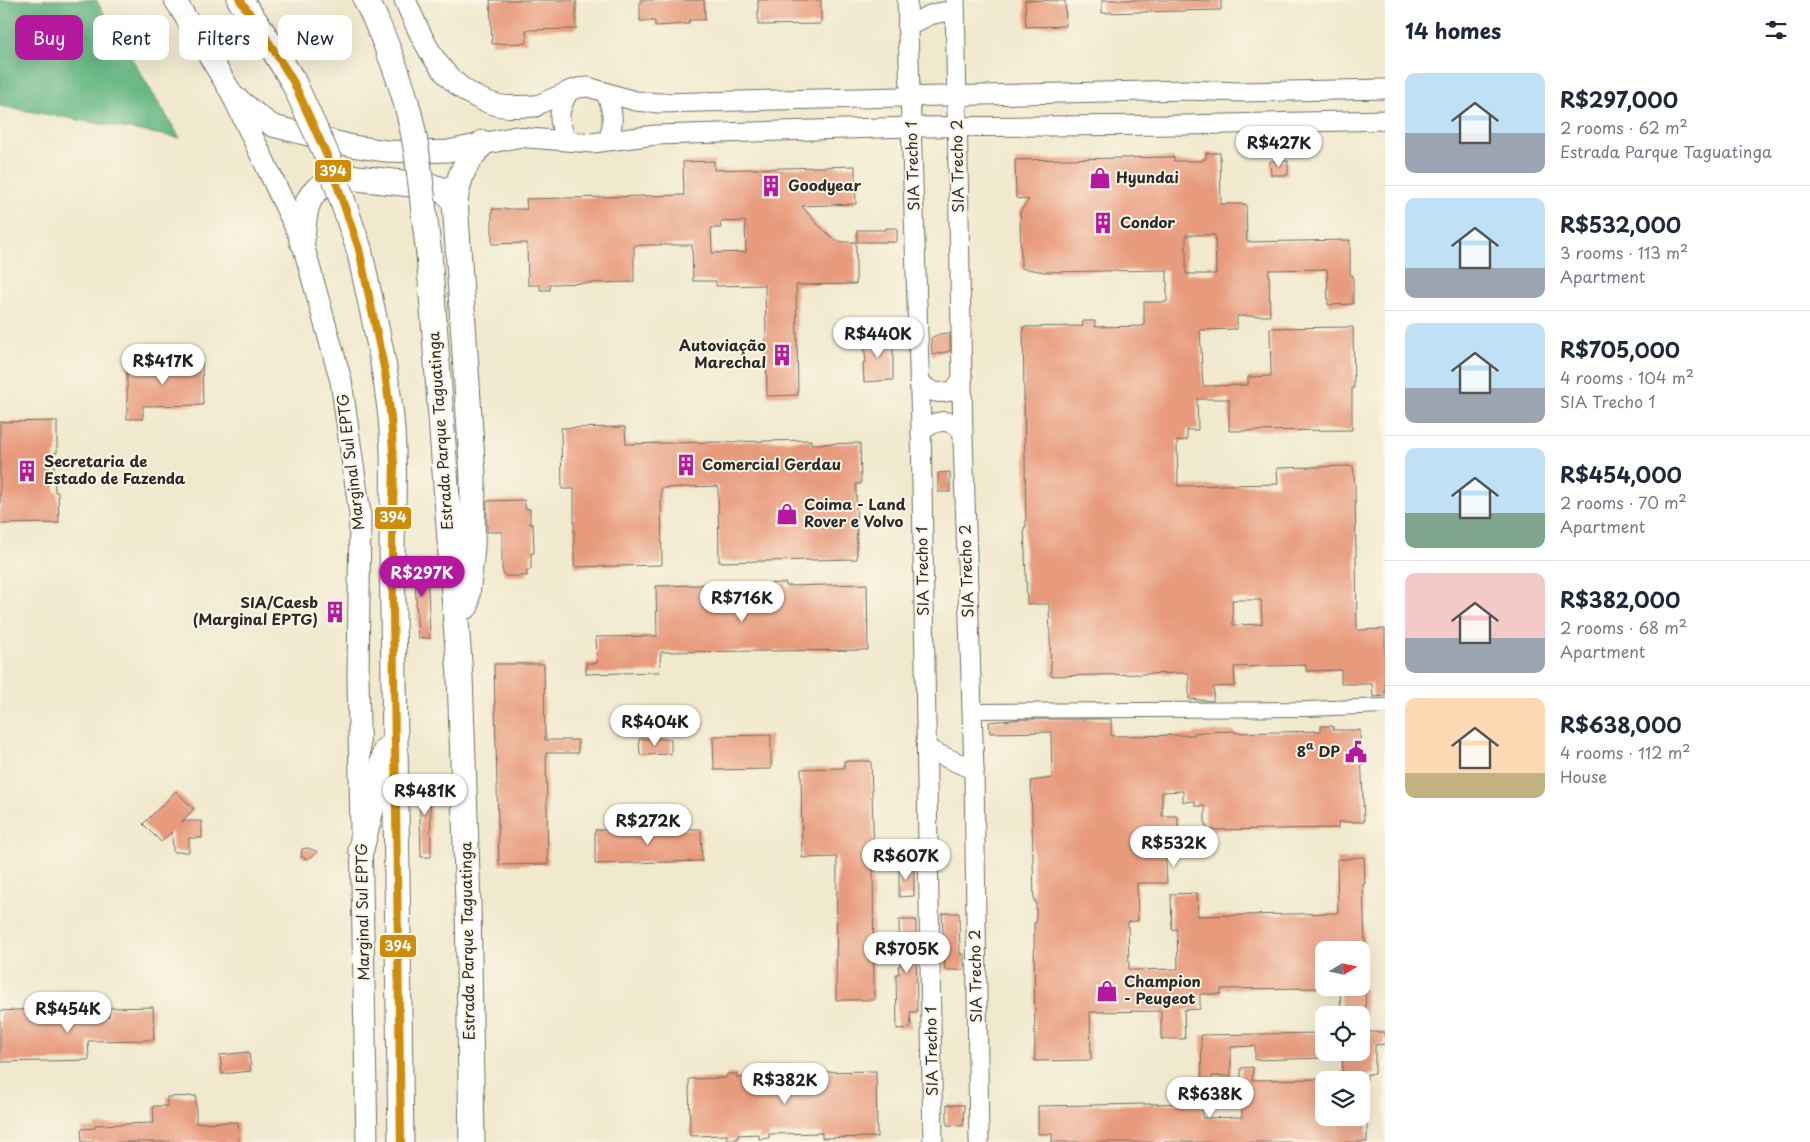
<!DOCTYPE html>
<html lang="en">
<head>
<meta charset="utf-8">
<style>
  body { margin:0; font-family:"Playpen Sans",sans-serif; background:#f6f6f7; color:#1f2937; height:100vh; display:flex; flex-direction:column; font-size:19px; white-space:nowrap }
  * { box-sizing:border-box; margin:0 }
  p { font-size:16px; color:#747a83 }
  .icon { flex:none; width:28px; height:28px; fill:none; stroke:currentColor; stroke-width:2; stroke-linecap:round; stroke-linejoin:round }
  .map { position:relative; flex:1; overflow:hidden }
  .drawer { display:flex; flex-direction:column; background:#fff; width:425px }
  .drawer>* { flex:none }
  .top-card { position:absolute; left:15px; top:15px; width:475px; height:45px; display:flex; gap:10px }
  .needle { width:32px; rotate:80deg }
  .tools { position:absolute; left:1315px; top:941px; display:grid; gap:10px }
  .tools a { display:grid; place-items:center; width:55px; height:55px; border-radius:10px; background:#fff; box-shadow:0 5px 20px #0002; font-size:25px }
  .price { position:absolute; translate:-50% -42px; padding:0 11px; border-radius:18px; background:#fff; color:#222; font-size:16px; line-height:32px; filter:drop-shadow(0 1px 2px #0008) }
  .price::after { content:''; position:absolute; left:50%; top:30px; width:15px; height:11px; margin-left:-8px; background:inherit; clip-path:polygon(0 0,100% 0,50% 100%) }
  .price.active { background:#b5179e; color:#fff }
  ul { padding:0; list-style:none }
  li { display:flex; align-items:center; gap:15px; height:125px; padding:0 20px }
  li+li { border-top:1px solid #e0e1e3 }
  li span { display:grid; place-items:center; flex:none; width:140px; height:100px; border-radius:10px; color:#555 }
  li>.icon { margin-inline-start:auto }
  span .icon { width:60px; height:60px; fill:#fffc; stroke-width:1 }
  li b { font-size:21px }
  h2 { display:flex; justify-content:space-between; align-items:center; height:60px; padding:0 20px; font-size:21px }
  .pill { padding:0 18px; border-radius:10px; background:#fff; box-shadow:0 5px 20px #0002; font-size:18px; line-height:45px }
  .pill.active { background:#b5179e; color:#fff }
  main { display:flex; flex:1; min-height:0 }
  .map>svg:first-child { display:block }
  .forest { fill:#66b884; stroke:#487258 }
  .building { fill:#e79a7b; fill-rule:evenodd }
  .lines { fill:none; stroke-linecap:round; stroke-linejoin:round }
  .street-casing { stroke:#706e64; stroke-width:16 }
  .secondary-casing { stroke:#706e64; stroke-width:21 }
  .primary-casing { stroke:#706e64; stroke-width:23 }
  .highway-casing { stroke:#706e64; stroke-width:27 }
  .street { stroke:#fff; stroke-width:14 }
  .secondary { stroke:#fff; stroke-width:19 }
  .primary { stroke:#fff; stroke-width:21 }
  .highway { stroke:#fff; stroke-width:25 }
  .highway-bridge-casing { stroke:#706e64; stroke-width:27; stroke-linecap:butt }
  .highway-bridge { stroke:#fff; stroke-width:25 }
  .bus-1-casing { stroke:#fcf5e5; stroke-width:11 }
  .bus-1 { stroke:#ce8d09; stroke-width:8 }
  .labels { text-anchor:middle; stroke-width:4; stroke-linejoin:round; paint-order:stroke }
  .street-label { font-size:15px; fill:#2b2b2b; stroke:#fcf5e5 }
  .poi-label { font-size:15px; font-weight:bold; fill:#2b2b2b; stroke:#fcf5e5; text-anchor:start }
  .line-badge { stroke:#fcf5e5; stroke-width:2 }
  .badge-label { font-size:14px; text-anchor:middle; font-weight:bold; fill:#fff }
</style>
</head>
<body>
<main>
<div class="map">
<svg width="1385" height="1142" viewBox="0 0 1385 1142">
  <rect width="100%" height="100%" fill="#fcf5e5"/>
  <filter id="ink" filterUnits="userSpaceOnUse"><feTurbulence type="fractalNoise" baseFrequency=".02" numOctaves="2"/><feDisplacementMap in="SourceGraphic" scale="10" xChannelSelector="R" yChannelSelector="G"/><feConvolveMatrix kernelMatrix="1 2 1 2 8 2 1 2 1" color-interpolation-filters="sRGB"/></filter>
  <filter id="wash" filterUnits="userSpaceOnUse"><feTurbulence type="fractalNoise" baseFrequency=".0096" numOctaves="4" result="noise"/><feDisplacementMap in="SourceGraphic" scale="20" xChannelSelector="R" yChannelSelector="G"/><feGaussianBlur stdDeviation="1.12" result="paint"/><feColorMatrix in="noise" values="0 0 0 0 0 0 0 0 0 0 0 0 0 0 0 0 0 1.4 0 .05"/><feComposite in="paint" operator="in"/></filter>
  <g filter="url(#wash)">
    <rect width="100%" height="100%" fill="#f0e9ce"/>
    <path class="forest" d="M0,0H96L180,138L0,106Z"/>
    <g id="blocks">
      <g class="building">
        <path d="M490,0H576V29L526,30L527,43L492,44Z"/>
        <path d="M640,0H704L705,20H689V24L655,26V21H640Z"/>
        <path d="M758,0H821V24L758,25Z"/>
        <path d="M1025,0L1065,1L1066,26L1026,27Z"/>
        <path d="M1102,0H1221V10L1102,13Z"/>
        <path d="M1206,153H1220L1221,204H1246L1247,242L1350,240V275H1353V304L1328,305L1327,269L1269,270L1270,316H1237V329L1200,330L1203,386L1248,385V377L1271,376L1270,328L1353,327L1354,388H1352V430L1229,431V399H1197L1198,430H1187V440L1177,441L1178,486L1278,484L1277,468L1353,466L1355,485L1357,630L1385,629V696L1373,697L1372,684H1341V670L1306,671V665L1234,667L1235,686L1214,687L1213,701L1189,699V673L1051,676L1049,604H1027L1024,527H1026L1023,327L1083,326L1082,321H1095V327L1144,326V302H1167V270L1045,272L1021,268L1020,211L1029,200L1016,198L1015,160L1174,157V161H1203V159H1206ZM1186,235H1215L1216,274H1186ZM1232,600H1261L1262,624L1233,625Z"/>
        <path d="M714,161V170L855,166L856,204L802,206L817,224L835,240L843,242H856V284L796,285L798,395L767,396L765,285L716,286V281H693L692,245H634V282L550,284V290H540V285H528L527,243L492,244V209H527L526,199L684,195L683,162ZM745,221L746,252L712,253L711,228H721L720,222Z"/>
        <path d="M1270,161H1288V175H1271Z"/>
        <path d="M886,228H897V242H857V230H886Z"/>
        <path d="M884,332V343L893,342V380L864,382L863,362H866L864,344L871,343L870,333Z"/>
        <path d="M950,333V351L932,355L931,338L939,334Z"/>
        <path d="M127,362H202L203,405L143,406V419H127Z"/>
        <path d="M57,421V453H54V472L55,492H58L59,523L0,524V422Z"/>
        <path d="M625,427L626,444L811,440V444L860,443L861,484H856L857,559L719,562L718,486L661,488L662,565L574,567V489H562L561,428Z"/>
        <path d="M950,472V492H938V473Z"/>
        <path d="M524,500L526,509H530V524H533L534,553H531V570H527V576H505L502,570V532H487V501Z"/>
        <path d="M414,560H427L430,638H418Z"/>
        <path d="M786,583V586L867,584L868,650L661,652L659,672L586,674V663H597L596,637L657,636L656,586Z"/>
        <path d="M494,664H544L545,740H578V753H546L548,864L499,865Z"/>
        <path d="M1023,719H1111V736L1194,735V733L1204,732L1235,731V733L1321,731V726H1333V730H1360L1364,822H1338V828L1208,830L1207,825L1205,826V806H1195V801L1183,802V791L1162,792V816H1176L1178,819V840L1176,842V847H1165L1167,883H1137L1138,921L1128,922L1129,970L1178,969L1177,929L1172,930L1171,894L1197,893L1198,916L1338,913L1337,859H1350V858L1364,857L1365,884H1363L1365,945L1324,946V988L1221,989V994H1200V1009L1184,1010L1185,1039H1161V1011L1090,1012L1091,1060L1035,1061L1034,923H1036V901H1034L1031,781L1052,778L1051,732L990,733L989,722Z"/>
        <path d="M771,735V769L714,770L713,736Z"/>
        <path d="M639,739H671V754L640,755Z"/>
        <path d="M844,761H871L874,857H873L874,1000H836L837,857L802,858L801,769L844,768Z"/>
        <path d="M430,775L431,857H421L419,776Z"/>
        <path d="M176,791L194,809L182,821H202V838H189V852H173L172,832L161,842L143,824Z"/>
        <path d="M701,829L702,861L595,864V830Z"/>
        <path d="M308,848L318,852L308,859L301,857L302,849Z"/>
        <path d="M899,865H914V896L899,897Z"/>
        <path d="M946,913H959L960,954H964V970H945L942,914Z"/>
        <path d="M899,920H916L917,1012H910L911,1028L897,1029L896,974H899L898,966H900Z"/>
        <path d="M1340,988H1365L1366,1015H1341Z"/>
        <path d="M153,1007L154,1040L88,1041L89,1060L0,1062V1011L34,1009V1019L109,1017V1008Z"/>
        <path d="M1361,1032H1385V1044L1375,1045V1074H1367V1080H1343L1342,1052H1361Z"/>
        <path d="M1324,1033V1058L1255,1060V1046L1231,1047V1076H1212L1213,1083H1202L1201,1035Z"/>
        <path d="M249,1052L251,1071L222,1074L220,1055Z"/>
        <path d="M1253,1067L1252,1080L1324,1079V1118H1367V1142H1052V1134H1038V1106L1202,1103V1118L1242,1117L1241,1068Z"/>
        <path d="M876,1071L877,1137L822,1138V1133L769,1134V1138L759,1139V1134L738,1135V1139H727V1135L690,1136L689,1079L726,1078L727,1074H737V1078L758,1077V1073H768V1077H789V1072H800V1076H821L820,1072Z"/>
        <path d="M196,1096V1123L238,1122L239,1142H82L81,1129L95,1128V1125L154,1123L153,1106H167V1097Z"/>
        <path d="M947,1105H964L963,1126L947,1125Z"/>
      </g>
    </g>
  </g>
  <g filter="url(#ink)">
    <use href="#blocks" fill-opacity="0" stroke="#706e64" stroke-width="1"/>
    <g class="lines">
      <g class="street-casing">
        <path id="street" d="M972,711L1307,709L1385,706"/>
      </g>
      <g class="secondary-casing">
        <g id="secondary">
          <path d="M907,0L921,426L933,1142"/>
          <path d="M955,0L963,438L974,770L979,1142"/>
          <path d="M907,28C923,17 936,10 955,12"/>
          <path d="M605,92C613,109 615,123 608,140"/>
          <path d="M535,106L569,91L578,88L588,87L635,101L659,103L1187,90L1240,92L1385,89"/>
          <path d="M516,137L592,143L656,135L911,127L1186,125L1385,120"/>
          <path d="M568,141C556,121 558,110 569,91"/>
          <path d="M919,380C929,393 939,395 954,390L963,378"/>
          <path d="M921,433C933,419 951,417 963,432"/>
          <path d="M927,749L974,770"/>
        </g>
      </g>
      <g class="primary-casing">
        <g id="primary">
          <path d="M175,0L231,92L302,241L341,381L360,514L358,676L367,1142"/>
          <path d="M405,0C425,46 444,91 497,105C509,108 523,106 535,106"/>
          <path d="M238,99L260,117L273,126L352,146L386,151L419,152L448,151L516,137"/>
        </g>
      </g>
      <g class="highway-casing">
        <g id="highway">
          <path d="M240,0L260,28L293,81"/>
          <path d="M366,0L374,16"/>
          <path d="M302,241C305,203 306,185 348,177L429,186L443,190L455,201"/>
          <path d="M359,249C371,305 385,361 391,418C395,460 393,503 392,545L401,1142"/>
          <path d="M429,254L460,676L468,903L472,1142"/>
          <path d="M466,606L472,547L473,477L455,201C459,175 465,161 483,143"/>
          <path d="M361,849L386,750"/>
        </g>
      </g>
      <use href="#street" class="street"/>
      <use href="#secondary" class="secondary"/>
      <use href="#primary" class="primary"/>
      <use href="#highway" class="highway"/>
      <g class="highway-bridge-casing">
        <g id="highway-bridge">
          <path d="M374,16C386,44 398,72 406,102C420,151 422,204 429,254"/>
          <path d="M293,81L328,158L359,249"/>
        </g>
      </g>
      <use href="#highway-bridge" class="highway-bridge"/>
      <g class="bus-1-casing">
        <path id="bus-1" d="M240,0L260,28L293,81L328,158L359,249L385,372L391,419L394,465L392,545L401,1142"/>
      </g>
      <use href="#bus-1" class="bus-1"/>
    </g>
  </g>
  <defs>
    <g id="shop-bare" transform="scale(1.725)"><path d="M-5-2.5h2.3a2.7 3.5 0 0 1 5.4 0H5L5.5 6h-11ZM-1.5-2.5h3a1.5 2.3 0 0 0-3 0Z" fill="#b5179e" stroke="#fcf5e5" stroke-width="2.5" paint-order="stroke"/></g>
    <g id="building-bare" transform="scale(1.725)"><path d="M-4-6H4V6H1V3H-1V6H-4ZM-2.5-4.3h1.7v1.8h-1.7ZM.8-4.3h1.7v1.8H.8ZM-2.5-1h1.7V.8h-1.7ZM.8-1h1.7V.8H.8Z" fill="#b5179e" stroke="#fcf5e5" stroke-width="2.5" paint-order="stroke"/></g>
    <g id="civic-bare" transform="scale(1.725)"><path d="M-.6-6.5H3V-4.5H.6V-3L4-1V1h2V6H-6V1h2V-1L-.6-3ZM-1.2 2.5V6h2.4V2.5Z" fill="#b5179e" stroke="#fcf5e5" stroke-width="2.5" paint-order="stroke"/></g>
  </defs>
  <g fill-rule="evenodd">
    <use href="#shop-bare" x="1100" y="178"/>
    <use href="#building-bare" x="771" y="186"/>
    <use href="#building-bare" x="1103" y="223"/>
    <use href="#building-bare" x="782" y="355"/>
    <use href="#building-bare" x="686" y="465"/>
    <use href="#building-bare" x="27" y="471"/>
    <use href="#shop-bare" x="787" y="514"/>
    <use href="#building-bare" x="335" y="612"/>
    <use href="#civic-bare" x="1356" y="752"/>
    <use href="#shop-bare" x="1107" y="991"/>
  </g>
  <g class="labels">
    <g class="street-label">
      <text transform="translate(913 166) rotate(-92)" y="5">SIA Trecho 1</text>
      <text transform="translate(958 166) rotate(-91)" y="5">SIA Trecho 2</text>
      <text transform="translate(441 431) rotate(-94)" y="5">Estrada Parque Taguatinga</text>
      <text transform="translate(351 462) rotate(-97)" y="5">Marginal Sul EPTG</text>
      <text transform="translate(923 571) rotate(-91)" y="5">SIA Trecho 1</text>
      <text transform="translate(967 571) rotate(-92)" y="5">SIA Trecho 2</text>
      <text transform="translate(363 912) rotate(-91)" y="5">Marginal Sul EPTG</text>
      <text transform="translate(468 941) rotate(-91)" y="5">Estrada Parque Taguatinga</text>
      <text transform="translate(976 976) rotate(-91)" y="5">SIA Trecho 2</text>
      <text transform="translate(932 1051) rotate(-91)" y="5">SIA Trecho 1</text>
    </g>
    <g class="poi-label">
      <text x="1116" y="183">Hyundai</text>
      <text x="788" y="191">Goodyear</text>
      <text x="1120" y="228">Condor</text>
      <text x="766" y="351" text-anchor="end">Autoviação<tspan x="766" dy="17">Marechal</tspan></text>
      <text x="44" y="467">Secretaria de<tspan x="44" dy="17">Estado de Fazenda</tspan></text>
      <text x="702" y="470">Comercial Gerdau</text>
      <text x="804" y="510">Coima - Land<tspan x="804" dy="17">Rover e Volvo</tspan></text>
      <text x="318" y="608" text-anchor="end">SIA/Caesb<tspan x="318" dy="17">(Marginal EPTG)</tspan></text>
      <text x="1340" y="757" text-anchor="end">8ª DP</text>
      <text x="1124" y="987">Champion<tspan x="1124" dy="17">- Peugeot</tspan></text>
    </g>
  </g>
  <g class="line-badge">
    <rect x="314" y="159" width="38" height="24" rx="5" fill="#ce8d09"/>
    <rect x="374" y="506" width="38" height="24" rx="5" fill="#ce8d09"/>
    <rect x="379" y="934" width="38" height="24" rx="5" fill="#ce8d09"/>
  </g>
  <g class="badge-label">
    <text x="333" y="176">394</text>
    <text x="393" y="522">394</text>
    <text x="398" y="951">394</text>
  </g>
</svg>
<div class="tools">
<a><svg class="needle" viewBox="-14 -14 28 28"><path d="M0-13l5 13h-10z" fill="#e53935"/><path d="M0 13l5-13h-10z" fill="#747a83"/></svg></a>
<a><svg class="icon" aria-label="locate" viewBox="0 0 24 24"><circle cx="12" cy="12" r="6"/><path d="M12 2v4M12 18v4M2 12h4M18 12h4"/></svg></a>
<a><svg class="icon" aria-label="layers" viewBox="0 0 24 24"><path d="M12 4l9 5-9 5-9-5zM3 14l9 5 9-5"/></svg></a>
</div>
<b class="price" style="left:1279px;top:168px">R$427K</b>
<b class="price" style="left:878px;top:359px">R$440K</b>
<b class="price" style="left:163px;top:386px">R$417K</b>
<b class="price active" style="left:422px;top:598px">R$297K</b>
<b class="price" style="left:742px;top:623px">R$716K</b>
<b class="price" style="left:655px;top:747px">R$404K</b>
<b class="price" style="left:425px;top:816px">R$481K</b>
<b class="price" style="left:648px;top:846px">R$272K</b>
<b class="price" style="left:1174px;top:868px">R$532K</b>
<b class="price" style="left:906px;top:881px">R$607K</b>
<b class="price" style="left:907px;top:974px">R$705K</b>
<b class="price" style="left:68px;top:1034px">R$454K</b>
<b class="price" style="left:785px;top:1105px">R$382K</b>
<b class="price" style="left:1210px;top:1119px">R$638K</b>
<div class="top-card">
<a class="pill active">Buy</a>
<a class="pill">Rent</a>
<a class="pill">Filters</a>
<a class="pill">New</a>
</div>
</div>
<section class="drawer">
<h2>14 homes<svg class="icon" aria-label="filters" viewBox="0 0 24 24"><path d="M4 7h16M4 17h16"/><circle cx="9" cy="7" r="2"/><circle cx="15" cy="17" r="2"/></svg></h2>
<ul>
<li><span style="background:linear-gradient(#bfe0f5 60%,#9aa5b1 0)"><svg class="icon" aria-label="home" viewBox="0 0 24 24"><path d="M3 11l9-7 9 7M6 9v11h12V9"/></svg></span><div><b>R$297,000</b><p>2 rooms · 62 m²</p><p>Estrada Parque Taguatinga</p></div></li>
<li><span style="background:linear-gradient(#bfe0f5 70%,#9aa5b1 0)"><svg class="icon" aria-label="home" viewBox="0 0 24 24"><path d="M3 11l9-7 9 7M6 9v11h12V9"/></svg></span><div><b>R$532,000</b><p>3 rooms · 113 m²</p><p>Apartment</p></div></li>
<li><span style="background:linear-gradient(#bfe0f5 65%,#9aa5b1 0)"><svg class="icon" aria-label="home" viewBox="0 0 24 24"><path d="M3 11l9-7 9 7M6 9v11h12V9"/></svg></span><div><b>R$705,000</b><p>4 rooms · 104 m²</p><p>SIA Trecho 1</p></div></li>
<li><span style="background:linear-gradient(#bfe0f5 65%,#7fa58c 0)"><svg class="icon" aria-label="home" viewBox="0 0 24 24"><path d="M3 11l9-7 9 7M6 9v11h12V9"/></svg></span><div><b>R$454,000</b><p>2 rooms · 70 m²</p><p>Apartment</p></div></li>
<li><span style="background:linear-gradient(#f6c9c9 65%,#9aa5b1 0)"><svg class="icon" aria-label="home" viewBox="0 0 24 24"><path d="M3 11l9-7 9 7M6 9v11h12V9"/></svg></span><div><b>R$382,000</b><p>2 rooms · 68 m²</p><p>Apartment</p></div></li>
<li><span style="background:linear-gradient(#ffd9b3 75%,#c2b280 0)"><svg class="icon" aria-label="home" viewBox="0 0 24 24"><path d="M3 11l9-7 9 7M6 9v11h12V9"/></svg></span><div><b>R$638,000</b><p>4 rooms · 112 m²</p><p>House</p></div></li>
</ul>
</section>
</main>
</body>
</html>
